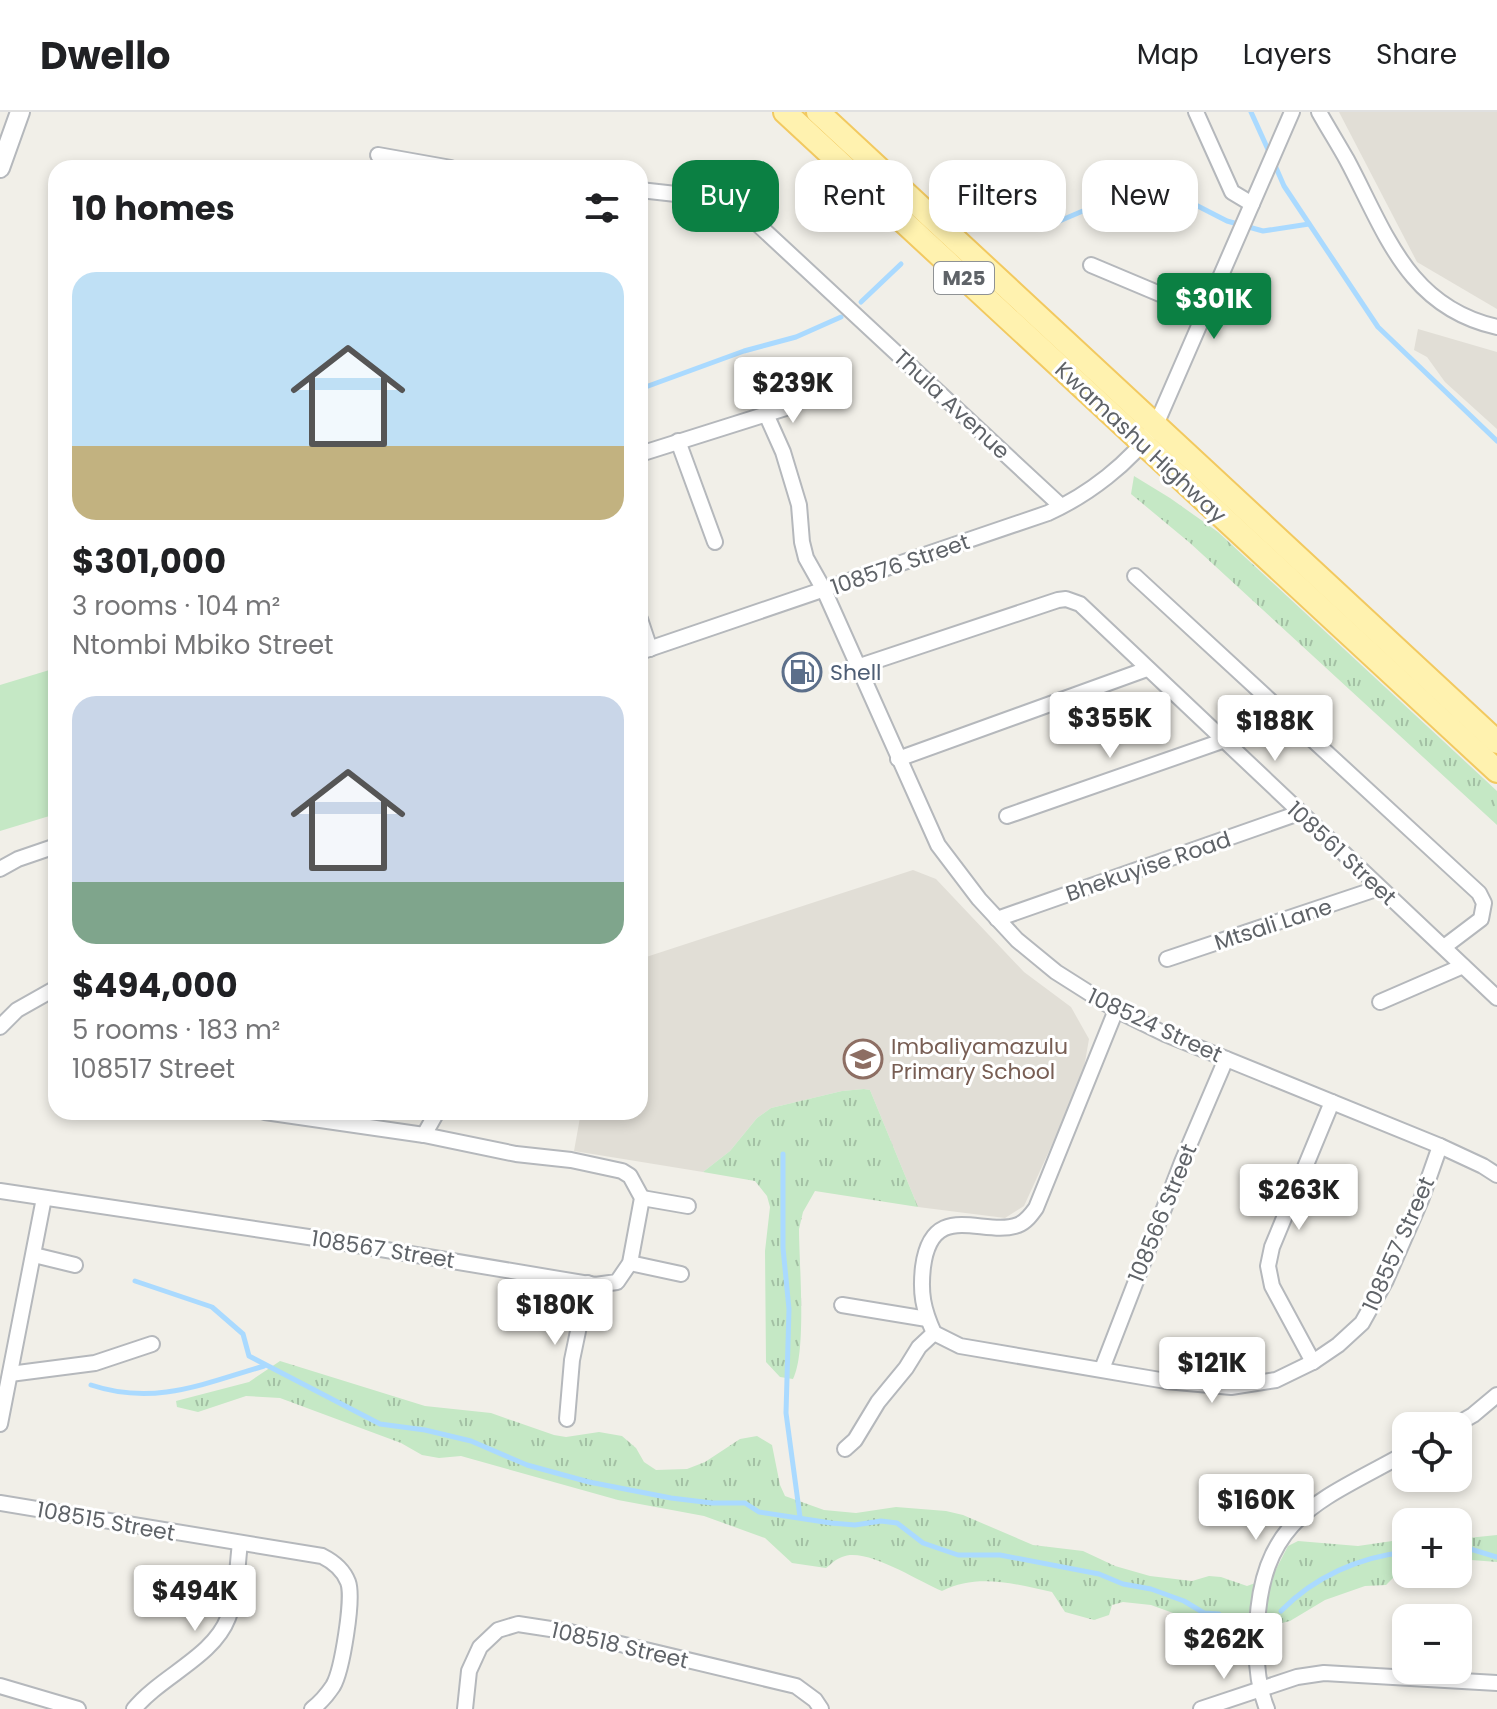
<!DOCTYPE html>
<html lang="en">
<head>
<meta charset="utf-8">
<style>
  body { margin:0; font-family:Poppins,sans-serif; background:#f2f2f2; color:#202124; height:100vh; display:flex; flex-direction:column; font-size:30px; white-space:nowrap }
  * { box-sizing:border-box; margin:0 }
  p { font-size:26px; color:#757577 }
  .icon { flex:none; width:44px; height:44px; fill:none; stroke:currentColor; stroke-width:2; stroke-linecap:round; stroke-linejoin:round }
  .map { position:relative; flex:1; overflow:hidden }
  .drawer { position:absolute; left:48px; top:48px; width:600px; height:960px; display:flex; flex-direction:column; background:#fff; border-radius:24px; box-shadow:0 4px 12px #0003 }
  .drawer>* { flex:none }
  .banner { position:absolute; left:672px; top:48px; width:704px; height:72px; display:flex; gap:16px }
  .fabs { position:absolute; left:1392px; top:1300px; display:grid; gap:16px }
  .fabs a { display:grid; place-items:center; width:80px; height:80px; border-radius:16px; background:#fff; box-shadow:0 4px 12px #0003; font-size:40px }
  .price { position:absolute; translate:-50% -68px; padding:0 18px; border-radius:8px; background:#fff; color:#222; font-size:26px; line-height:52px; filter:drop-shadow(0 2px 4px #0008) }
  .price::after { content:''; position:absolute; left:50%; top:48px; width:24px; height:18px; margin-left:-12px; background:inherit; clip-path:polygon(0 0,100% 0,50% 100%) }
  .price.current { background:#0b8043; color:#fff }
  ul { padding:0; list-style:none }
  li { display:grid; align-content:center; gap:16px; height:424px; padding:0 24px }
  li span { display:grid; place-items:center; height:248px; border-radius:24px; color:#555 }
  li>.icon { margin-inline-start:auto }
  span .icon { width:144px; height:144px; fill:#fffc; stroke-width:1 }
  li b { font-size:34px }
  h2 { display:flex; justify-content:space-between; align-items:center; height:96px; padding:0 24px; font-size:34px }
  .pill { padding:0 28px; border-radius:24px; background:#fff; box-shadow:0 4px 12px #0003; font-size:28px; line-height:72px }
  .pill.current { background:#0b8043; color:#fff }
  header { display:flex; align-items:center; gap:48px; box-sizing:border-box; height:112px; padding:0 40px; background:#fff; border-bottom:2px solid #e0e0e0 }
  header strong { font-size:38px }
  nav { display:flex; gap:44px; margin-inline-start:auto; font-size:28px }
  .map>svg:first-child { display:block }
  .education { fill:#e1ded6 }
  .grass { fill:url(#grass-tufts) }
  .garden { fill:#c5e8c5 }
  .lines { fill:none; stroke-linecap:round; stroke-linejoin:round }
  .stream { stroke:#aadaff; stroke-width:5 }
  .minor-casing { stroke:#b5b8bc; stroke-width:18 }
  .tertiary-casing { stroke:#b5b8bc; stroke-width:22 }
  .primary-casing { stroke:#f2c960; stroke-width:26 }
  .minor { stroke:#fff; stroke-width:14 }
  .tertiary { stroke:#fff; stroke-width:18 }
  .primary { stroke:#fff2af; stroke-width:22 }
  .labels { text-anchor:middle; stroke-width:6; stroke-linejoin:round; paint-order:stroke }
  .shield { fill:#fff; stroke:#8f9295; stroke-width:2 }
  .shield-label { font-size:20px; font-weight:bold; fill:#5f6368 }
  .street-label { font-size:22px; fill:#5f6368; stroke:#fff }
  .service-label { font-size:22px; fill:#4e5e75; stroke:#fff; text-anchor:start }
  .education-label { font-size:22px; fill:#785e54; stroke:#fff; text-anchor:start }
</style>
</head>
<body>
<header>
<strong>Dwello</strong>
<nav><a>Map</a><a>Layers</a><a>Share</a></nav>
</header>
<div class="map">
<svg width="1497" height="1597" viewBox="0 0 1497 1597">
  <defs>
    <pattern id="grass-tufts" width="24" height="20" patternUnits="userSpaceOnUse" patternTransform="scale(2)"><rect width="24" height="20" fill="#c5e8c5"/><path d="M3 7l-1-3M5 7V3M7 7l1-3M15 17l-1-3M17 17v-4M19 17l1-3" fill="none" stroke="#a3c0a4"/></pattern>
  </defs>
  <rect width="100%" height="100%" fill="#f1efe8"/>
  <g class="education">
    <path d="M1339,0H1497V197L1417,150Z"/>
    <path d="M1418,217L1497,240V317L1445,270L1427,245L1414,238Z"/>
    <path d="M913,758L936,767L1024,860L1071,895L1089,927L1082,967L1024,1094L1005,1106L918,1095L870,978L864,977L842,979L771,996L757,1006L730,1039L703,1060L574,1039L581,1000H640V847Z"/>
  </g>
  <g class="grass">
    <path d="M1134,364L1170,386L1218,420L1497,679V713L1190,431L1131,382Z"/>
    <path d="M864,977L870,978L918,1095L815,1079L803,1100L799,1117C799,1151 807,1240 793,1267L780,1265L766,1250L765,1139L770,1095L767,1084L755,1069L703,1060L730,1039L757,1006L771,996L842,979Z"/>
    <path d="M280,1249L425,1294L491,1301L554,1323L566,1325L599,1320L622,1324L636,1336L644,1350L656,1358L687,1357L705,1350L740,1327L757,1324L772,1333L780,1373L785,1384L824,1398L856,1401L896,1395L946,1399L963,1403L1033,1433L1083,1439L1115,1454L1150,1464L1192,1469L1209,1464L1221,1465L1247,1474L1272,1465L1288,1434L1298,1429L1358,1434L1406,1427V1453L1386,1473L1365,1474L1325,1488L1290,1509L1274,1513L1237,1514L1195,1509L1151,1493L1123,1490L1112,1493L1109,1503L1094,1508L1065,1500L1052,1480C1016,1472 977,1461 942,1479C918,1469 865,1434 842,1445C836,1447 831,1452 826,1456L792,1451L765,1426L704,1404L618,1388L461,1344L439,1346L422,1343L401,1331L280,1286L246,1284L198,1300L177,1295L176,1289L249,1270Z"/>
    <path d="M1497,1423V1450L1458,1447V1427Z"/>
  </g>
  <path class="garden" d="M56,556V702L0,719V573Z"/>
  <g class="lines">
    <g class="stream">
      <path d="M1251,0L1270,42"/>
      <path d="M1274,51L1284,74L1378,215L1497,329"/>
      <path d="M958,90L1050,113L1125,81L1188,89L1227,109L1263,119L1309,112"/>
      <path d="M861,190L901,152"/>
      <path d="M640,277L744,239L796,225L841,205"/>
      <path d="M783,1042V1136L789,1197L786,1301L800,1405"/>
      <path d="M135,1169L212,1195L243,1222L249,1244L380,1312L425,1318L471,1329L527,1353L589,1370L671,1386L712,1391H745L759,1400L831,1411L855,1413L881,1409L897,1411L923,1431L958,1443H1000L1099,1462L1123,1472L1151,1477L1184,1489L1204,1501L1219,1502"/>
      <path d="M91,1273C154,1294 203,1272 264,1254"/>
      <path d="M1458,1436H1467L1497,1445"/>
      <path d="M1281,1499C1314,1465 1359,1445 1406,1440"/>
    </g>
    <g class="minor-casing">
      <g id="minor">
        <path d="M1196,0L1232,80L1252,92"/>
        <path d="M1319,0C1328,16 1338,32 1347,48C1385,119 1407,195 1497,215"/>
        <path d="M378,43L451,56"/>
        <path d="M640,78L712,86L751,106L1061,394"/>
        <path d="M1091,153L1160,182L1211,188"/>
        <path d="M766,302L783,340L799,393L802,430L806,446L824,478L938,733L979,787L1017,828L1056,860L1116,898L1165,922L1440,1034L1483,1054L1497,1063"/>
        <path d="M678,329L715,430"/>
        <path d="M640,342L789,295L837,265"/>
        <path d="M1135,464L1479,781L1484,791L1481,807L1444,835"/>
        <path d="M640,507L650,537"/>
        <path d="M640,540L1048,401C1088,383 1130,351 1155,315L1292,0"/>
        <path d="M857,555L1058,488L1066,487L1080,492L1497,886"/>
        <path d="M898,647L1147,557"/>
        <path d="M1007,704L1225,628"/>
        <path d="M0,757L18,747L56,734"/>
        <path d="M997,807L1299,701"/>
        <path d="M1167,847L1379,776"/>
        <path d="M1380,890L1463,854"/>
        <path d="M1116,898L1036,1096C1031,1103 1026,1110 1018,1113C984,1126 932,1086 923,1155C920,1181 923,1197 934,1221L960,1234L1166,1269L1231,1275L1276,1268L1313,1250L1338,1233L1362,1211L1386,1168L1421,1088L1440,1034"/>
        <path d="M0,915L17,898L56,876"/>
        <path d="M424,1023L437,1000"/>
        <path d="M0,1079L315,1126L595,1173L617,1170L630,1151L642,1086L630,1064L622,1059L571,1048L516,1042L424,1023L265,1000"/>
        <path d="M642,1086L688,1094"/>
        <path d="M34,1143L75,1153"/>
        <path d="M630,1151L681,1162"/>
        <path d="M842,1193L927,1207"/>
        <path d="M1313,1250L1272,1174L1268,1154L1272,1135L1332,990"/>
        <path d="M1102,1257L1182,1050L1226,947"/>
        <path d="M10,1262L95,1251L152,1232"/>
        <path d="M567,1307L572,1248L588,1171"/>
        <path d="M0,1312L44,1086"/>
        <path d="M1454,1314L1473,1303L1497,1283"/>
        <path d="M845,1337L855,1328L878,1290L906,1256L919,1235L934,1221"/>
        <path d="M0,1391L322,1444C334,1450 343,1457 348,1470C354,1486 342,1559 333,1574C327,1583 320,1591 312,1597"/>
        <path d="M0,1574L78,1597"/>
        <path d="M134,1597C161,1564 213,1545 228,1506C237,1483 237,1455 240,1431"/>
        <path d="M465,1597L469,1559L480,1535L498,1518L518,1512L570,1520L796,1574L815,1588L821,1597"/>
        <path d="M1201,1597L1297,1565L1324,1561L1497,1571"/>
        <path d="M1267,1597C1256,1570 1255,1542 1257,1513C1263,1403 1321,1389 1406,1341"/>
      </g>
    </g>
    <g class="tertiary-casing">
      <path id="tertiary" d="M0,56L20,0"/>
    </g>
    <g class="primary-casing">
      <g id="primary">
        <path d="M785,0L1497,659"/>
        <path d="M818,0L1497,630"/>
      </g>
    </g>
    <use href="#minor" class="minor"/>
    <use href="#tertiary" class="tertiary"/>
    <use href="#primary" class="primary"/>
  </g>
  <defs>
    <g id="fuel-ring" transform="scale(2)"><circle r="9.5" fill="#fff" stroke="#5c6f8a" stroke-width="1.5"/><path d="M-5.5-6h7V0h2V4h1.3V-2.5L3-4.5l.8-.8L6-3V5H2.5V1h-1V6h-7ZM-4.2-4.7v3.2H.2V-4.7Z" fill="#5c6f8a"/></g>
    <g id="school-ring" transform="scale(2)"><circle r="9.5" fill="#fff" stroke="#8d6e63" stroke-width="1.5"/><path d="M0-5L7-2L0 1L-7-2ZM-4 1L0 2.5L4 1V4Q0 6-4 4Z" fill="#8d6e63"/></g>
  </defs>
  <g fill-rule="evenodd">
    <use href="#fuel-ring" x="802" y="560"/>
    <use href="#school-ring" x="863" y="947"/>
  </g>
  <g class="labels">
    <rect class="shield" x="934" y="150" width="60" height="32" rx="6"/>
    <g class="shield-label">
      <text x="964" y="173">M25</text>
    </g>
    <g class="street-label">
      <text transform="translate(952 292) rotate(43)" y="8">Thula Avenue</text>
      <text transform="translate(1141 330) rotate(43)" y="8">Kwamashu Highway</text>
      <text transform="translate(900 452) rotate(-19)" y="8">108576 Street</text>
      <text transform="translate(1342 741) rotate(43)" y="8">108561 Street</text>
      <text transform="translate(1148 754) rotate(-19)" y="8">Bhekuyise Road</text>
      <text transform="translate(1273 812) rotate(-18)" y="8">Mtsali Lane</text>
      <text transform="translate(1155 913) rotate(25)" y="8">108524 Street</text>
      <text transform="translate(1162 1101) rotate(-68)" y="8">108566 Street</text>
      <text transform="translate(1398 1132) rotate(-66)" y="8">108557 Street</text>
      <text transform="translate(383 1137) rotate(9)" y="8">108567 Street</text>
      <text transform="translate(106 1409) rotate(10)" y="8">108515 Street</text>
      <text transform="translate(620 1533) rotate(13)" y="8">108518 Street</text>
    </g>
    <g class="service-label">
      <text x="830" y="568">Shell</text>
    </g>
    <g class="education-label">
      <text x="891" y="942">Imbaliyamazulu<tspan x="891" dy="25">Primary School</tspan></text>
    </g>
  </g>
</svg>
<div class="fabs">
<a><svg class="icon" aria-label="locate" viewBox="0 0 24 24"><circle cx="12" cy="12" r="6"/><path d="M12 2v4M12 18v4M2 12h4M18 12h4"/></svg></a>
<a>+</a>
<a>−</a>
</div>
<b class="price current" style="left:1214px;top:229px">$301K</b>
<b class="price" style="left:793px;top:313px">$239K</b>
<b class="price" style="left:1110px;top:648px">$355K</b>
<b class="price" style="left:1275px;top:651px">$188K</b>
<b class="price" style="left:1299px;top:1120px">$263K</b>
<b class="price" style="left:555px;top:1235px">$180K</b>
<b class="price" style="left:1212px;top:1293px">$121K</b>
<b class="price" style="left:1256px;top:1430px">$160K</b>
<b class="price" style="left:195px;top:1521px">$494K</b>
<b class="price" style="left:1224px;top:1569px">$262K</b>
<div class="banner">
<a class="pill current">Buy</a>
<a class="pill">Rent</a>
<a class="pill">Filters</a>
<a class="pill">New</a>
</div>
<section class="drawer">
<h2>10 homes<svg class="icon" aria-label="filters" viewBox="0 0 24 24"><path d="M4 7h16M4 17h16"/><circle cx="9" cy="7" r="2"/><circle cx="15" cy="17" r="2"/></svg></h2>
<ul>
<li><span style="background:linear-gradient(#bfe0f5 70%,#c2b280 0)"><svg class="icon" aria-label="home" viewBox="0 0 24 24"><path d="M3 11l9-7 9 7M6 9v11h12V9"/></svg></span><div><b>$301,000</b><p>3 rooms · 104 m²</p><p>Ntombi Mbiko Street</p></div></li>
<li><span style="background:linear-gradient(#c9d6e8 75%,#7fa58c 0)"><svg class="icon" aria-label="home" viewBox="0 0 24 24"><path d="M3 11l9-7 9 7M6 9v11h12V9"/></svg></span><div><b>$494,000</b><p>5 rooms · 183 m²</p><p>108517 Street</p></div></li>
</ul>
</section>
</div>
</body>
</html>
